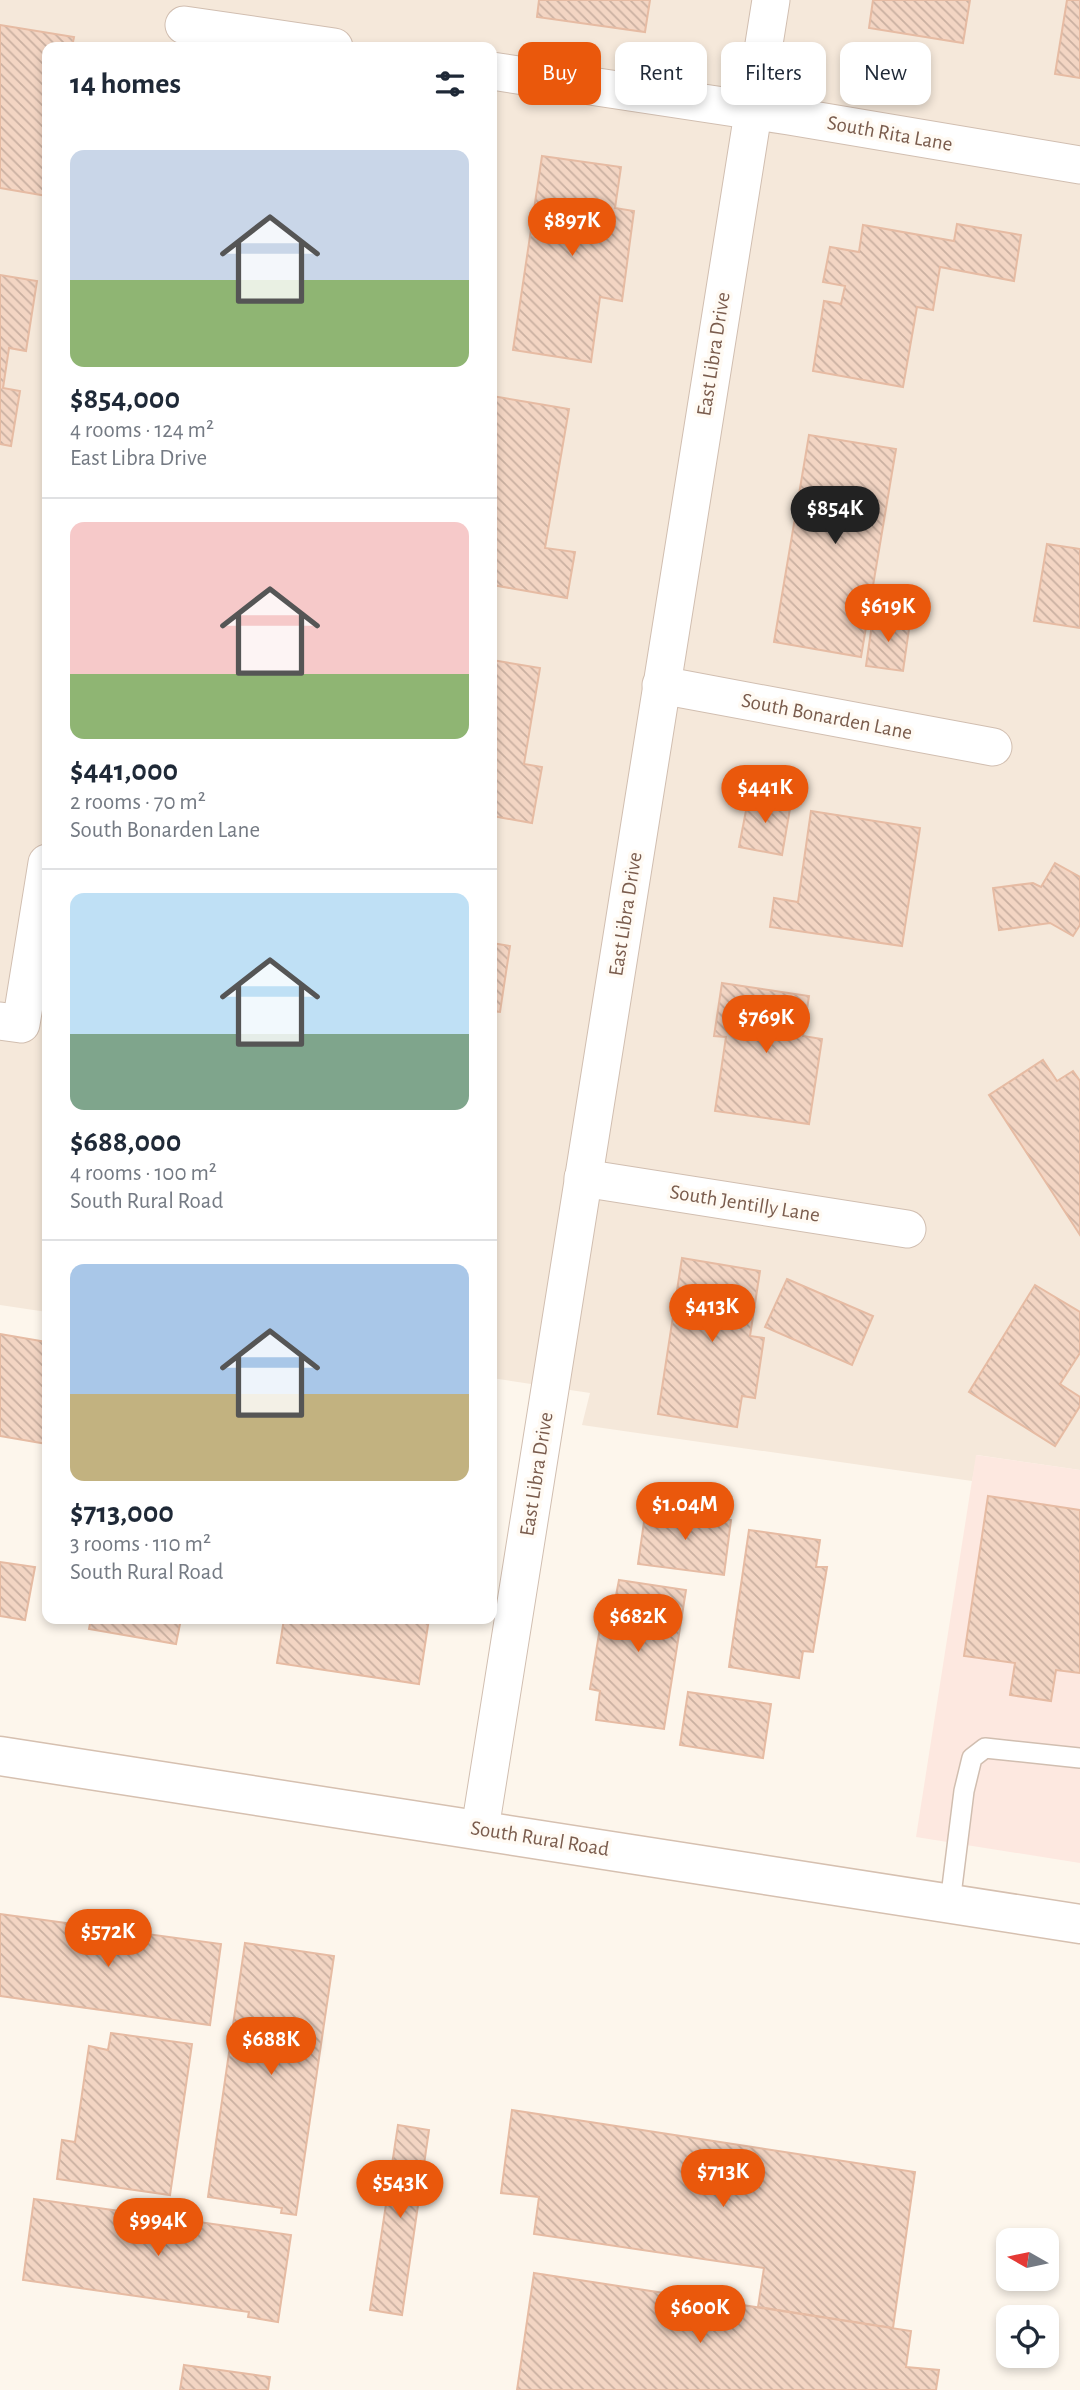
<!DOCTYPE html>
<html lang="en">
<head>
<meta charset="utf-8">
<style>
  body { margin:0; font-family:"Alegreya Sans",sans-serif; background:#f6f6f7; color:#1f2937; height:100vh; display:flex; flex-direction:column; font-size:26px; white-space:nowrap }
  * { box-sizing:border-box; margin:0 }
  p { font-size:23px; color:#747a83 }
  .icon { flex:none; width:38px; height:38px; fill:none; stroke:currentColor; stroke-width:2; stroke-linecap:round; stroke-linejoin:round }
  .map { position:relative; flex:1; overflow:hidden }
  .drawer { position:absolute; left:42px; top:42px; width:455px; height:1582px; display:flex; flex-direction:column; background:#fff; border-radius:14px; box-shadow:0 4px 10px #0003 }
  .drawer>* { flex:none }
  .hud { position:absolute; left:518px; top:42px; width:457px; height:63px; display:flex; gap:14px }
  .needle { width:46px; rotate:279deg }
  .tools { position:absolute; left:996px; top:2228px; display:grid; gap:14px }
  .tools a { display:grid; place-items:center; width:63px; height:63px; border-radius:14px; background:#fff; box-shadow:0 4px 10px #0003; font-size:35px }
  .price { position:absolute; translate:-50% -60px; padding:0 16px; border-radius:24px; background:#ea580c; color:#fff; font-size:23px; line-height:46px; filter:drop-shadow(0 2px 4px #0008) }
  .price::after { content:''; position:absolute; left:50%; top:42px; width:21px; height:16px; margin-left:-10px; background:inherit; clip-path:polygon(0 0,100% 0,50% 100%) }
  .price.selected { background:#222; color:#fff }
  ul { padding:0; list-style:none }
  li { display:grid; align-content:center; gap:14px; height:371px; padding:0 28px }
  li+li { border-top:2px solid #e0e1e3 }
  li span { display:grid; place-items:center; height:217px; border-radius:14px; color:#555 }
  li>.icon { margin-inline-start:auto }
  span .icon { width:126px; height:126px; fill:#fffc; stroke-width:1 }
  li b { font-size:30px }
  h2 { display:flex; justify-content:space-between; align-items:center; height:84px; padding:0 28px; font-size:30px }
  .chip { padding:0 24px; border-radius:14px; background:#fff; box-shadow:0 4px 10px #0003; font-size:24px; line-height:63px }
  .chip.selected { background:#ea580c; color:#fff }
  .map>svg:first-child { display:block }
  .residential { fill:#f5e8da }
  .commercial { fill:#fde8e0 }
  .building { fill:url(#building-back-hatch); stroke:#e6bba3; stroke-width:2 }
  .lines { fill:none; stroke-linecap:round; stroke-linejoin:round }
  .lane-casing { stroke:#d1beb0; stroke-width:22 }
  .street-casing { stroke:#d1beb0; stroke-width:39 }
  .secondary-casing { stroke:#d6c0b0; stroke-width:41 }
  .lane { stroke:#fff; stroke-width:19 }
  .street { stroke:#fff; stroke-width:37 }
  .secondary { stroke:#fff; stroke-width:38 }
  .labels { text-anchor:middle; stroke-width:7; stroke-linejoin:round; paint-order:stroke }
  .street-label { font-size:21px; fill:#7a5c4d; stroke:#fffaf3 }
</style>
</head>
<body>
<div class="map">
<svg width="1080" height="2390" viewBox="0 0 1080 2390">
  <defs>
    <pattern id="building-back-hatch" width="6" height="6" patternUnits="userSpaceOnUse" patternTransform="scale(1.75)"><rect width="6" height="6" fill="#f3d5c3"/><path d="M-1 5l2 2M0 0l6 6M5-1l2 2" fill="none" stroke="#cab0a1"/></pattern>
  </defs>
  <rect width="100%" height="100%" fill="#fdf6ec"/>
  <path class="residential" d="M0,0H1080V1470L977,1455L972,1481L582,1425L590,1393L492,1378V47H47V1312L0,1305Z"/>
  <path class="commercial" d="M976,1455L1080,1470V1863L916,1837Z"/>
  <g class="building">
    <path d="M539,0H650L645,32L537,17Z"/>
    <path d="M873,0H970L963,43L869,28Z"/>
    <path d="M1067,0H1080V78L1055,74Z"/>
    <path d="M0,25L74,37L72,47H47V196L0,188Z"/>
    <path d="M542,156L621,167L615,208L634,211L622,301L600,297L591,362L513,350Z"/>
    <path d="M957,224L1021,235L1014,281L940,267L933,310L917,307L903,387L813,371L824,301L841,304L845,286L823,282L830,247L859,252L863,225L954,241Z"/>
    <path d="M0,275L37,281L26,351L9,348L3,388L20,391L11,446L0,444Z"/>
    <path d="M492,396L569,409L545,548L575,552L567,598L492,585Z"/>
    <path d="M809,435L896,449L861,657L774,642Z"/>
    <path d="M1047,544L1080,549V628L1034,621Z"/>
    <path d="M873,617L910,622L903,671L866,666Z"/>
    <path d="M492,660L540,668L524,764L542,767L532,823L492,816Z"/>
    <path d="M749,795L791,803L782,855L739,847Z"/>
    <path d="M811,811L920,828L902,946L770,927L774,898L798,902Z"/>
    <path d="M1055,863L1080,877V925L1073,936L1050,923L999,930L993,888L1033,883L1041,887Z"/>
    <path d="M492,943L510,946L500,1012L492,1011Z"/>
    <path d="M722,983L809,996L803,1036L822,1039L809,1124L715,1111L726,1037L714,1036Z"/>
    <path d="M1043,1060L1057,1081L1073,1071L1080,1081V1235L989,1095Z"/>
    <path d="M682,1258L760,1271L750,1336L764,1338L755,1398L742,1396L737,1427L658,1414Z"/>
    <path d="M787,1279L873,1316L852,1365L765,1327Z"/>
    <path d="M1035,1285L1080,1312V1353L1060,1384L1080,1397V1406L1055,1446L969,1392Z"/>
    <path d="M0,1334L47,1342V1444L0,1436Z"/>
    <path d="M988,1496L1080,1510V1673L1056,1670L1051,1701L1010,1695L1015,1663L964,1656Z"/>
    <path d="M646,1508L731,1520L724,1575L638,1564Z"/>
    <path d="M749,1530L820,1540L816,1567H827L813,1652L803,1651L799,1678L729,1667Z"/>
    <path d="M0,1562L35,1567L25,1620L0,1616Z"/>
    <path d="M619,1580L686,1590L664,1729L596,1720L600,1691L590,1689L604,1603L614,1606Z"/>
    <path d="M91,1619H181L176,1644L89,1629Z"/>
    <path d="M284,1619H429L419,1684L277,1663Z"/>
    <path d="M688,1692L771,1704L763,1758L680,1745Z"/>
    <path d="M0,1914L221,1944L210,2025L0,1996Z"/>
    <path d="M245,1943L334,1956L296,2215L281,2213L282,2208L208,2197Z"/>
    <path d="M111,2033L192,2044L170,2195L57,2179L62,2140L75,2142L89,2046L108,2050Z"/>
    <path d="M512,2110L915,2172L893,2328L758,2307L764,2268L534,2234L539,2197L501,2193Z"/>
    <path d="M398,2125L429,2130L402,2315L370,2310Z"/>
    <path d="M34,2199L291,2235L278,2322L248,2317L249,2312L23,2280Z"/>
    <path d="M534,2273L911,2331L906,2367L939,2370L936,2390H517Z"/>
    <path d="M184,2365L270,2377L268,2390H180Z"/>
  </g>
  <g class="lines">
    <g class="lane-casing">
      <path id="lane" d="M950,1903L964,1791L972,1758L985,1748L1080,1758"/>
    </g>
    <g class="street-casing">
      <g id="street">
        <path d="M184,25L334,47"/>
        <path d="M492,71L789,116L1080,165"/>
        <path d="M661,685L993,747"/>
        <path d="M0,1021L21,1024L47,863"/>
        <path d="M583,1178L907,1229"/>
        <path d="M480,1829L771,0"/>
      </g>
    </g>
    <g class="secondary-casing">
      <path id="secondary" d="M0,1756L1080,1924"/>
    </g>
    <use href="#lane" class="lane"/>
    <use href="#street" class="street"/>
    <use href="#secondary" class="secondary"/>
  </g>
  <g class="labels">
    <g class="street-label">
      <text transform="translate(890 133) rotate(10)" y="7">South Rita Lane</text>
      <text transform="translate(713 354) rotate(-81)" y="7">East Libra Drive</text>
      <text transform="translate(827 716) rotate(11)" y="7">South Bonarden Lane</text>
      <text transform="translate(625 914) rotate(-81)" y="7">East Libra Drive</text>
      <text transform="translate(745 1203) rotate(9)" y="7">South Jentilly Lane</text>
      <text transform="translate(536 1474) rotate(-81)" y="7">East Libra Drive</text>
      <text transform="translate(540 1838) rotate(9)" y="7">South Rural Road</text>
    </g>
  </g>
</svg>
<div class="tools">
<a><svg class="needle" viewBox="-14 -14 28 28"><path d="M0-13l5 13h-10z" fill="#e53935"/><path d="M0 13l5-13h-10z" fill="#747a83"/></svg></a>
<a><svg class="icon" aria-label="locate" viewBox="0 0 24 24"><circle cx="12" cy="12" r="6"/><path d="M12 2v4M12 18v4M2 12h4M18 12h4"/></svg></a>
</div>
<b class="price" style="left:572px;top:258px">$897K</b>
<b class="price selected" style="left:835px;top:546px">$854K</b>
<b class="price" style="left:888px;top:644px">$619K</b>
<b class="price" style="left:765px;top:825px">$441K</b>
<b class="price" style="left:766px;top:1055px">$769K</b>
<b class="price" style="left:712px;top:1344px">$413K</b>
<b class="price" style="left:685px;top:1542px">$1.04M</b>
<b class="price" style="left:638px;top:1654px">$682K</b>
<b class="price" style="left:108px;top:1969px">$572K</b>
<b class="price" style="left:271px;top:2077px">$688K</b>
<b class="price" style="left:723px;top:2209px">$713K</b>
<b class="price" style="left:400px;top:2220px">$543K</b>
<b class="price" style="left:158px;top:2258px">$994K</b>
<b class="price" style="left:700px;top:2345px">$600K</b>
<div class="hud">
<a class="chip selected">Buy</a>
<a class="chip">Rent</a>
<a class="chip">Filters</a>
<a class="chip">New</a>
</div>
<section class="drawer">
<h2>14 homes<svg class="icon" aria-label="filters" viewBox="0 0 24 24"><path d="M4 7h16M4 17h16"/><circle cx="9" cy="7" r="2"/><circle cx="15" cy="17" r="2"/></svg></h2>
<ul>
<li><span style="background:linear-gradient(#c9d6e8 60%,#8fb573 0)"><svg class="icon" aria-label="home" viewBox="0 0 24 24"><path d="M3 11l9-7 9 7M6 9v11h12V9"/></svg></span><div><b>$854,000</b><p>4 rooms · 124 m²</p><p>East Libra Drive</p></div></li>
<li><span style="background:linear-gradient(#f6c9c9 70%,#8fb573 0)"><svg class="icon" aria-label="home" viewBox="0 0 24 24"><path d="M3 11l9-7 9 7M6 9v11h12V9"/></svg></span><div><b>$441,000</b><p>2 rooms · 70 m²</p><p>South Bonarden Lane</p></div></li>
<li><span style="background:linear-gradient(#bfe0f5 65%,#7fa58c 0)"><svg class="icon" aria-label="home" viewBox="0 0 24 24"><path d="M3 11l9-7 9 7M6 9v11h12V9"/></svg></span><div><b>$688,000</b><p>4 rooms · 100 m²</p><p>South Rural Road</p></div></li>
<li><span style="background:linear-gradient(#a9c7e8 60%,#c2b280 0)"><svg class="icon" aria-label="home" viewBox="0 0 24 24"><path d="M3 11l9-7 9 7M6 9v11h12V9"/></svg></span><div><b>$713,000</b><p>3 rooms · 110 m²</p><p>South Rural Road</p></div></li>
</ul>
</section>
</div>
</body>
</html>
